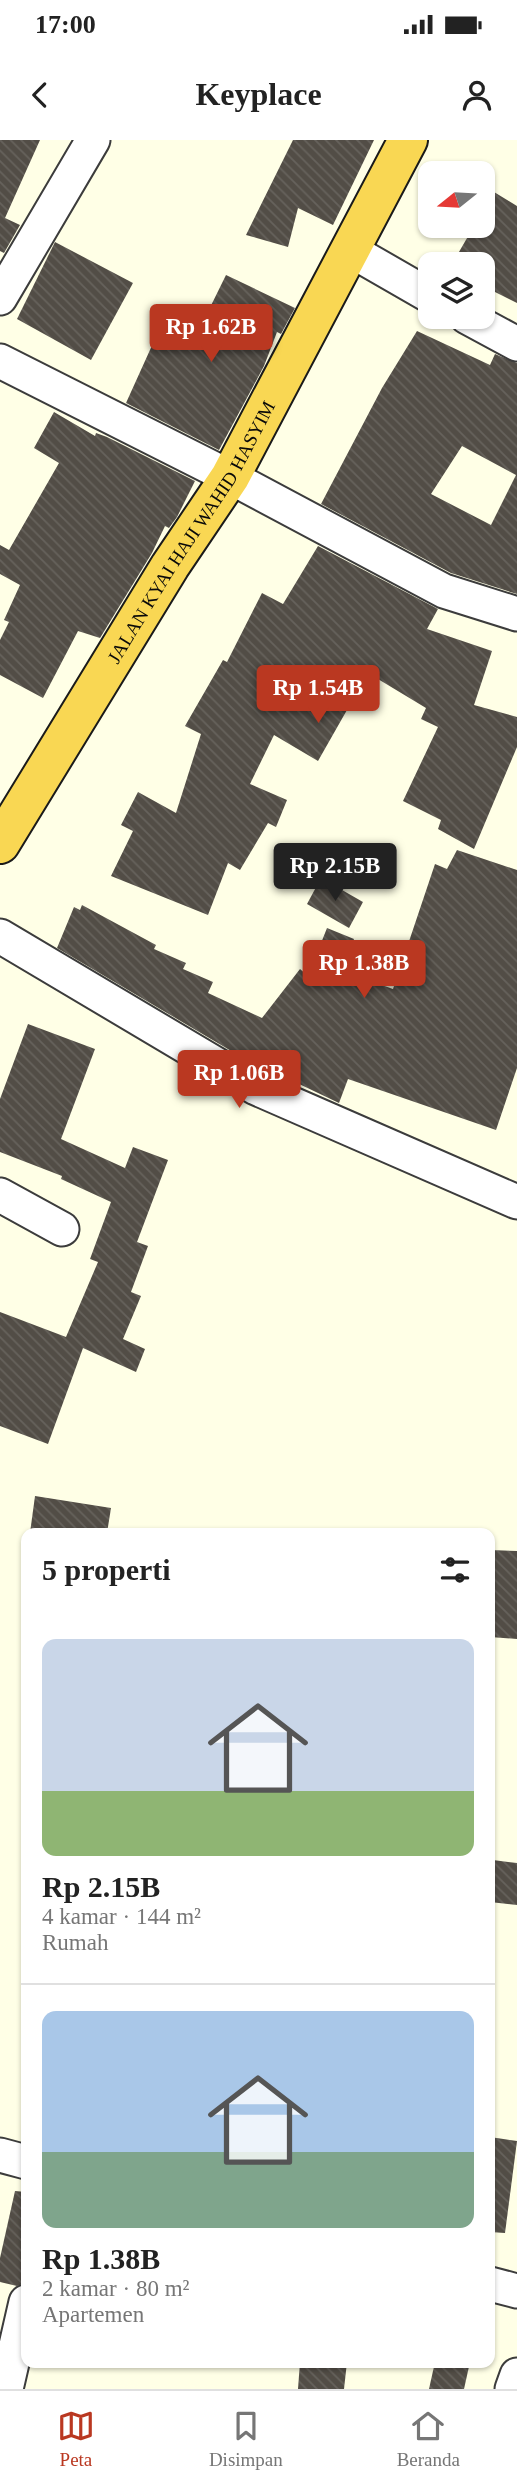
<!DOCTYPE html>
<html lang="id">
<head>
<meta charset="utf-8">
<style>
  body { margin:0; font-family:Georgia,serif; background:#f2f2f2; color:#222; height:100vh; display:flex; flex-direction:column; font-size:26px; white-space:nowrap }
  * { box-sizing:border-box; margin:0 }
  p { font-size:23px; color:#767676 }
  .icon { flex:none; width:38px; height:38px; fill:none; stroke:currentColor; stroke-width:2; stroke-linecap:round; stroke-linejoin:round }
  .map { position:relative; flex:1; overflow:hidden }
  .panel { position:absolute; left:21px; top:1388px; width:474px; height:840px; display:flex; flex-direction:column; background:#fff; border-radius:14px; box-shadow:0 2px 5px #0004 }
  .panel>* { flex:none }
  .needle { width:46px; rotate:252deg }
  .controls { position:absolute; left:418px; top:21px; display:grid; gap:14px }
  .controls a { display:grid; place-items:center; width:77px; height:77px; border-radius:14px; background:#fff; box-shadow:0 2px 5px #0004; font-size:35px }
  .price { position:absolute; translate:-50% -60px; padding:0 16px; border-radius:7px; background:#ba3821; color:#fff; font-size:23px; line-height:46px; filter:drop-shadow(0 2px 4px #0008) }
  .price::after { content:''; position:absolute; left:50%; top:42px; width:21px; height:16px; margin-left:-10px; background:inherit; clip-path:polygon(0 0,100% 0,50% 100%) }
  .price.current { background:#222; color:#fff }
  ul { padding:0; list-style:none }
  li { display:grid; align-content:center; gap:14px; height:371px; padding:0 21px }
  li+li { border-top:2px solid #e0e0e0 }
  li span { display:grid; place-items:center; height:217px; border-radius:14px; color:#555 }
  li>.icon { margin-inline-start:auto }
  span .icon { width:126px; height:126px; fill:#fffc; stroke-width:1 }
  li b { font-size:30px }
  h2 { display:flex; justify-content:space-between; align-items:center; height:84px; padding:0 21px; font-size:30px }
  .status { display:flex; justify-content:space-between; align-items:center; height:49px; padding:0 35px; background:#fff; direction:ltr }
  .status svg { height:19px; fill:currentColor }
  header { display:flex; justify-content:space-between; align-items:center; height:91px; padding:0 21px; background:#fff; font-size:32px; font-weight:800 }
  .tab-bar { display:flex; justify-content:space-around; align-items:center; height:98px; border-top:2px solid #e0e0e0; background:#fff; font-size:19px; color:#767676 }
  .tab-bar a { display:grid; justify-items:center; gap:4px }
  .tab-bar .current { color:#ba3821 }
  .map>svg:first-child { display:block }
  .building { fill:url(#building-back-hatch); fill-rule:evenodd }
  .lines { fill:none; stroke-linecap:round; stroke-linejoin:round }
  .minor-casing { stroke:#3c3c3c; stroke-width:37 }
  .trunk-casing { stroke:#1a1a1a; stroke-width:42 }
  .minor { stroke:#fff; stroke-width:33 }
  .trunk { stroke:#f9d753; stroke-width:38 }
  .labels { text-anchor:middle; stroke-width:7; stroke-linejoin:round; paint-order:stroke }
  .street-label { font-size:19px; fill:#090909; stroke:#fff }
</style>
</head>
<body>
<div class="status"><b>17:00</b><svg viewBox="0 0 49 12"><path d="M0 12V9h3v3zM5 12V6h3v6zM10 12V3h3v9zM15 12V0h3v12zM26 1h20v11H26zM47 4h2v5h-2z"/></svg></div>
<header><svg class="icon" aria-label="back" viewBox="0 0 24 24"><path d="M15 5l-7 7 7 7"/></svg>Keyplace<svg class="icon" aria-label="person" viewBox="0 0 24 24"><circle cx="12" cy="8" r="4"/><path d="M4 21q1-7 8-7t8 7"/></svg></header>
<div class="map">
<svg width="517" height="2249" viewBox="0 0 517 2249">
  <defs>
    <pattern id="building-back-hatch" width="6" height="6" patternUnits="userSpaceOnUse" patternTransform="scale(1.75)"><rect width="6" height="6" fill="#524d46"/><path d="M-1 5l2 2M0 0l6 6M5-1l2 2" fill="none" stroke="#66625c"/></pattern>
  </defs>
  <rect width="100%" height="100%" fill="#ffffe6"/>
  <g class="building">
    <path d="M0,0H40L5,78L20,85L4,113L0,111Z"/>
    <path d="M293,0H374L333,85L298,68L288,107L246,95Z"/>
    <path d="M494,52L517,66V163L483,146V124H452L474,86H483V71Z"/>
    <path d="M55,102L133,143L91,220L17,179Z"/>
    <path d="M226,135L295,168L281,194L277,192L264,226L219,310L126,263L159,190L176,197L181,187L197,194Z"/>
    <path d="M417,191L490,225L495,214L517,223V454L451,433L321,364L382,248ZM462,306L516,335L491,385L431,354Z"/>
    <path d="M54,272L95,296L96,293L107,297L195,341L177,377L169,388L165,386L152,413L100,498L78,491L43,558L0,535V500L9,482L4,480L20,445L0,434V405L9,410L59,323L34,308Z"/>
    <path d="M318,406L438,469L427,489L492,511L474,565L517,577V607L474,709L438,689L441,680L403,661L438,587L421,579L426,568L368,533L318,621L274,595L250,644L287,660L276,687L268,683L240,730L228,723L208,775L111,736L133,691L121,685L138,652L176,673L201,594L185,586L223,520L227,522L262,453L283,464Z"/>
    <path d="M457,710L517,730V928L496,990L348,939L339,963L238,915L57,808L74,767L80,770L82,765L156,805L154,809L186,823L183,829L213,842L208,853L262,878L300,829L308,836L327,788L354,799L342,831L393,849L435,724L447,729Z"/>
    <path d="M321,738L363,762L349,788L307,764Z"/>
    <path d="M28,884L95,909L61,999L125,1028L133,1007L168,1020L137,1102L148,1106L131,1152L141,1156L123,1199L145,1209L136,1232L83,1208L48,1304L0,1286V1172L66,1197L98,1122L90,1119L111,1062L61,1039L62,1036L0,1012V959Z"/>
    <path d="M35,1356L111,1368L107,1393H30Z"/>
    <path d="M490,1410L517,1411V1499L490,1497Z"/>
    <path d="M493,1720L517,1723V1765L490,1762Z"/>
    <path d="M490,1997L517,2001L505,2093L490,2092Z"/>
    <path d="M15,2051L26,2052V2143L17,2146L0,2142V2118Z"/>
    <path d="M300,2222H347L344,2249H298Z"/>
    <path d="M435,2222H470L464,2249H429Z"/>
  </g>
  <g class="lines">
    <g class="minor-casing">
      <g id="minor">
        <path d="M350,110L430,156"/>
        <path d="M0,158L93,0"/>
        <path d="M467,177L517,204"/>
        <path d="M0,221L230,337L444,451L517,474"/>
        <path d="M0,796L256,948L517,1062"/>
        <path d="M0,1055L62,1089"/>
        <path d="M0,2015L26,2022"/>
        <path d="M490,2144L517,2151"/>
        <path d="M6,2249L26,2162"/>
        <path d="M512,2249L517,2235"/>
      </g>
    </g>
    <g class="trunk-casing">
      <g id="trunk">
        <path id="s1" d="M0,704L170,426L230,337L408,0"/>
      </g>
    </g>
    <use href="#minor" class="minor"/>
    <use href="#trunk" class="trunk"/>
  </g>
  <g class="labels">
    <g class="street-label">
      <text dy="7" stroke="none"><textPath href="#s1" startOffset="366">JALAN KYAI HAJI WAHID HASYIM</textPath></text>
    </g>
  </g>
</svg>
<div class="controls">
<a><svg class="needle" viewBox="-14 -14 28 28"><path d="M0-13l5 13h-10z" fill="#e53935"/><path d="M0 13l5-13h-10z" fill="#767676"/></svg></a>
<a><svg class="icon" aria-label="layers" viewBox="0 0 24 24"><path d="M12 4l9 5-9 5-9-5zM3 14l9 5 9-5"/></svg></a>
</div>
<b class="price" style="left:211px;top:224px">Rp 1.62B</b>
<b class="price" style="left:318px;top:585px">Rp 1.54B</b>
<b class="price current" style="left:335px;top:763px">Rp 2.15B</b>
<b class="price" style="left:364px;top:860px">Rp 1.38B</b>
<b class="price" style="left:239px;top:970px">Rp 1.06B</b>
<section class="panel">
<h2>5 properti<svg class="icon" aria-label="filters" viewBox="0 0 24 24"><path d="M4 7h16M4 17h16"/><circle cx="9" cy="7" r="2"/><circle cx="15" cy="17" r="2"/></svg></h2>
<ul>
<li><span style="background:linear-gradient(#c9d6e8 70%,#8fb573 0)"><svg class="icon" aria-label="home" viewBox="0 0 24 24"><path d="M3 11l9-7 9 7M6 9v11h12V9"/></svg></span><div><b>Rp 2.15B</b><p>4 kamar · 144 m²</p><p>Rumah</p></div></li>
<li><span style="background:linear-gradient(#a9c7e8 65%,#7fa58c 0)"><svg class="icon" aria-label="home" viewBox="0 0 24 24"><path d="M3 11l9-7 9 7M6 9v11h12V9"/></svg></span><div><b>Rp 1.38B</b><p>2 kamar · 80 m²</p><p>Apartemen</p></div></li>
</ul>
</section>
</div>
<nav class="tab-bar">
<a class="current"><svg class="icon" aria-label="map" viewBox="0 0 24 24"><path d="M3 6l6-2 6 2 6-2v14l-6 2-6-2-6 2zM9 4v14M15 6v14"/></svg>Peta</a>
<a><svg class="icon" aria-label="saved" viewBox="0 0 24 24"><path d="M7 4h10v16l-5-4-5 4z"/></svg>Disimpan</a>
<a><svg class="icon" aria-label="home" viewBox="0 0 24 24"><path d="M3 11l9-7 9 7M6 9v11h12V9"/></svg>Beranda</a>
</nav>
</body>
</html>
